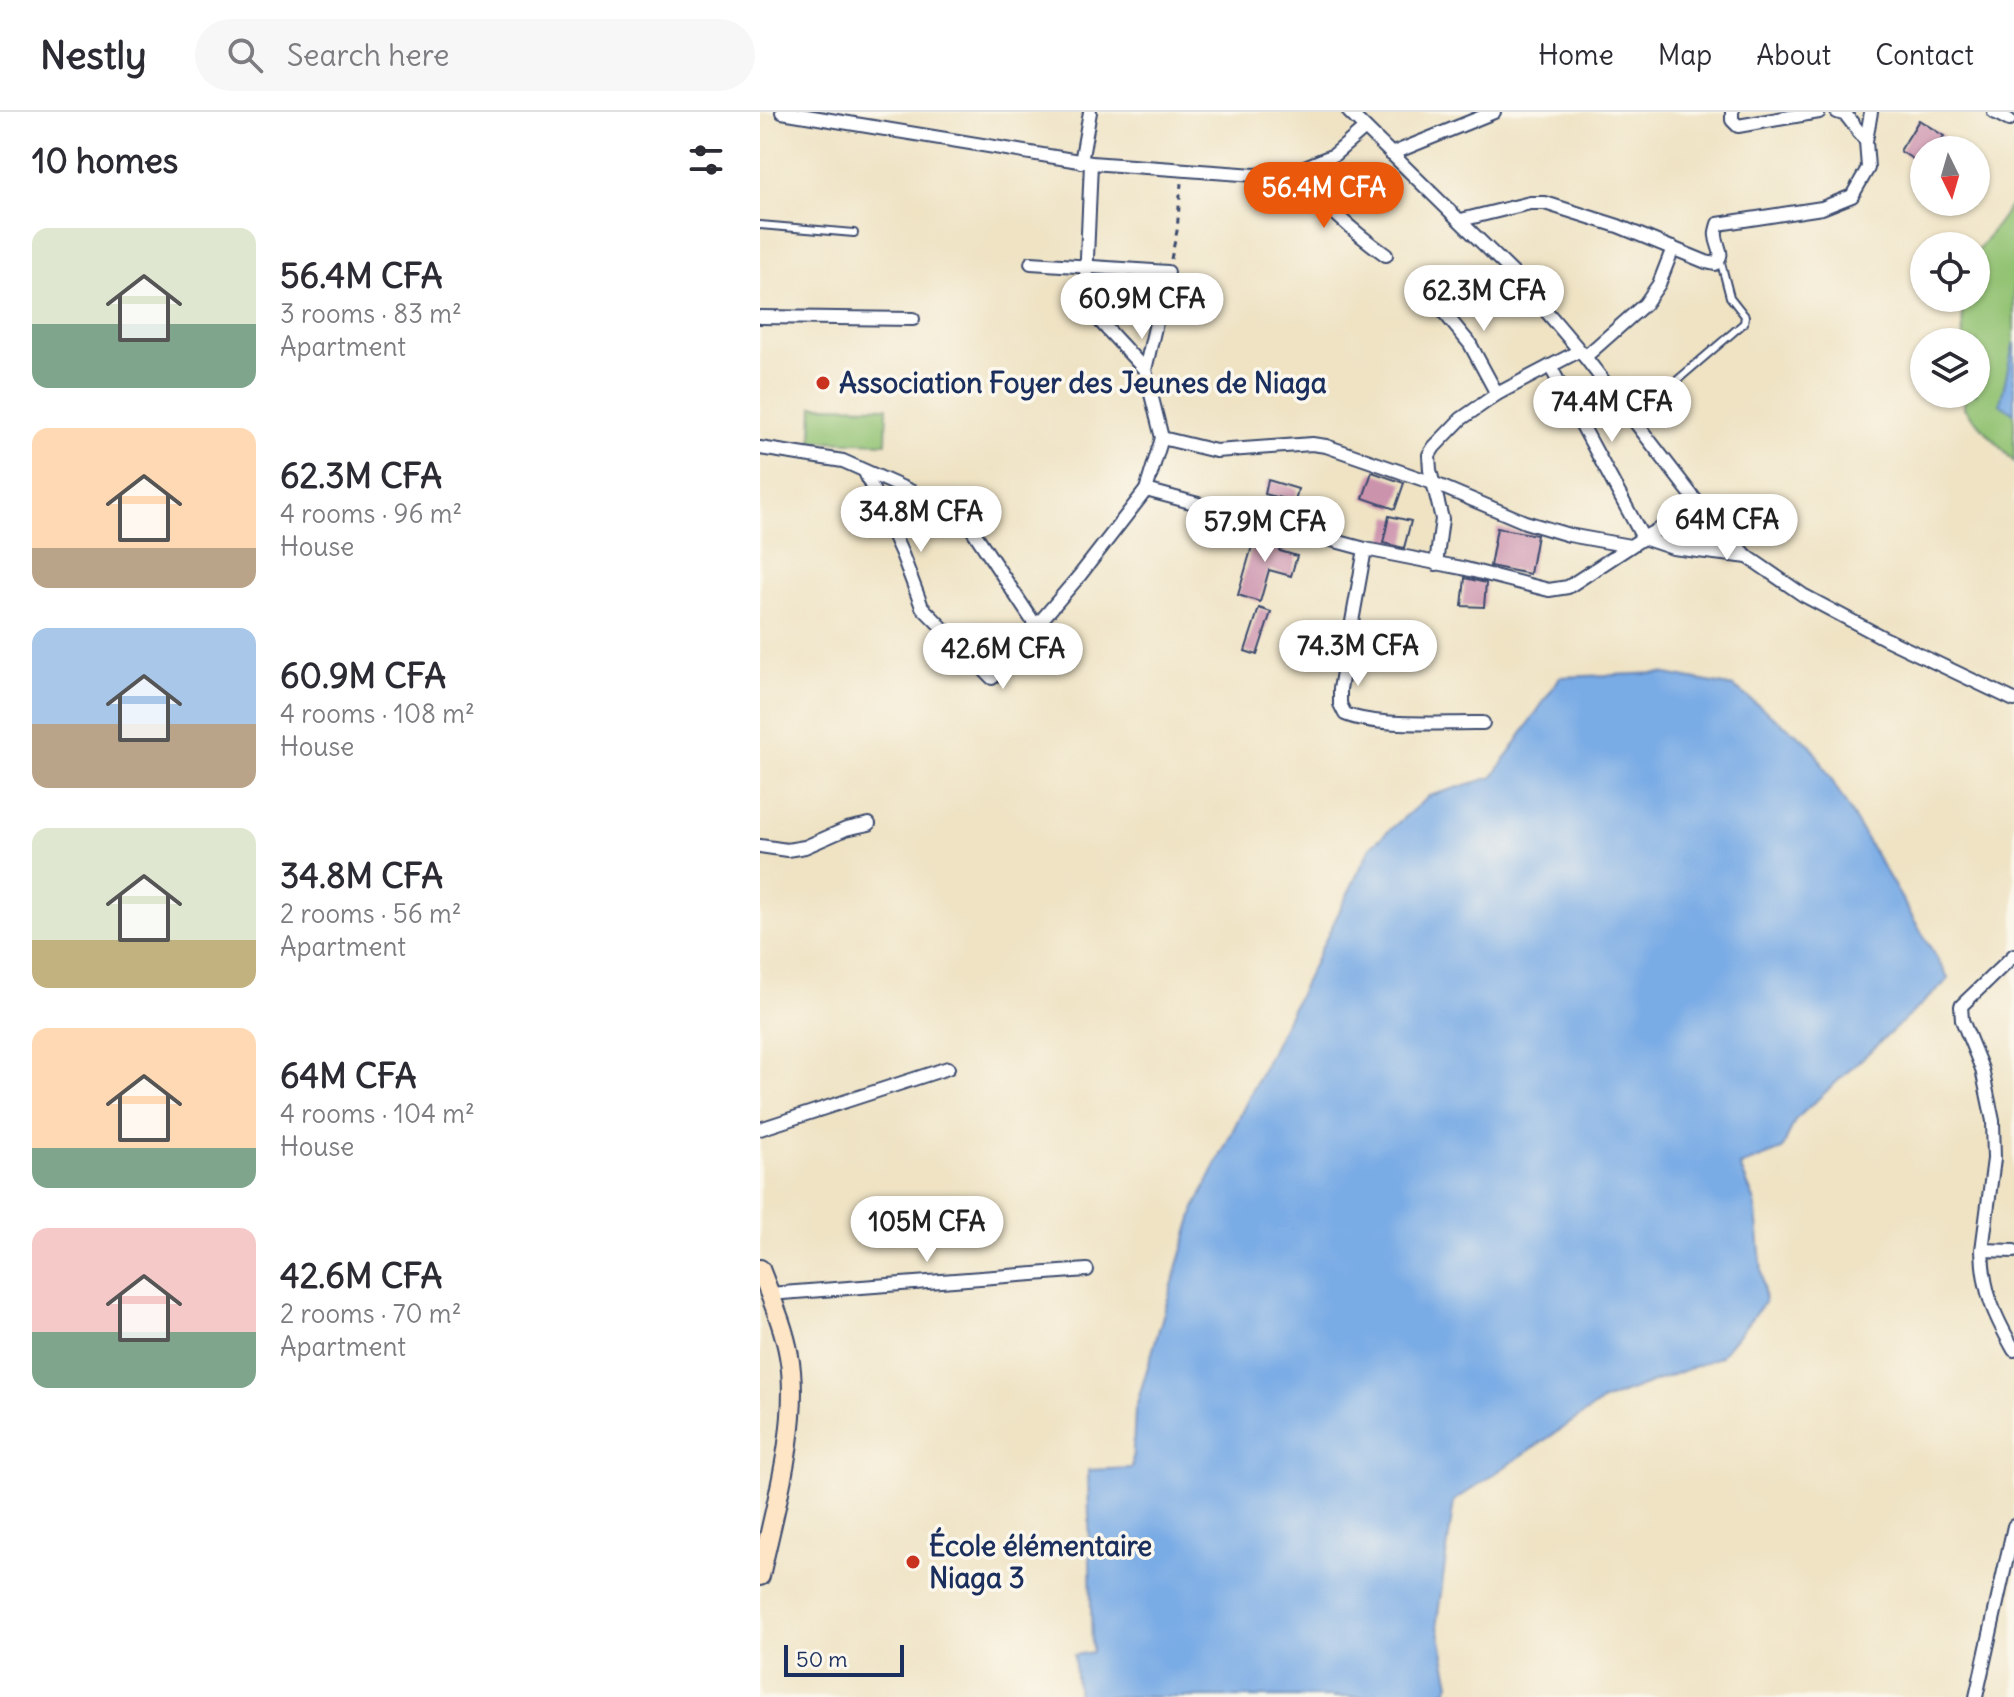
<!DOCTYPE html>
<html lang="en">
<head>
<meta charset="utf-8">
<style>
  body { margin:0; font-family:Delius,sans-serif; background:#f7f7f7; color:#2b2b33; height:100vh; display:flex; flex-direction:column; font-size:30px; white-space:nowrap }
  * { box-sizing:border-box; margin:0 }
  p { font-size:26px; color:#7c7c81 }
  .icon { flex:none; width:44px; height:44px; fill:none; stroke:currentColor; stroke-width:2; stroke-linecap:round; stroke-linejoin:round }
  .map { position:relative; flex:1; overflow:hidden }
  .sheet { display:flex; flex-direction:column; background:#fff; width:760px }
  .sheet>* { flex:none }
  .needle { width:52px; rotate:175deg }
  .controls { position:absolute; left:1150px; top:24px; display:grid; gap:16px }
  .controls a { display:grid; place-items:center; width:80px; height:80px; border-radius:50%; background:#fff; box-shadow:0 2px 6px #0004; font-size:40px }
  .scale { position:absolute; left:24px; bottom:20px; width:120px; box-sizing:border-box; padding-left:8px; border:4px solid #1b2f5e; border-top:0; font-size:22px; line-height:28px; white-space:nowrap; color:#1b2f5e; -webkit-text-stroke:6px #fbf7ec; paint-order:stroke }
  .price { position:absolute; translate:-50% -68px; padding:0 18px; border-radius:28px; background:#fff; color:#222; font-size:26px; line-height:52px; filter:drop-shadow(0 2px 4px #0008) }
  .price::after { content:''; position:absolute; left:50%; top:48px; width:24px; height:18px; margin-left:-12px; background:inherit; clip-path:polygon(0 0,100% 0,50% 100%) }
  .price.current { background:#ea580c; color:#fff }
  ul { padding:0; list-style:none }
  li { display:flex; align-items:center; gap:24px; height:200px; padding:0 32px }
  li span { display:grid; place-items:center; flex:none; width:224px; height:160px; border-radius:16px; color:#555 }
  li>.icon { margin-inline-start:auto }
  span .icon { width:96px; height:96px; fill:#fffc; stroke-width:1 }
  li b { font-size:34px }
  h2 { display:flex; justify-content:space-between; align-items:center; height:96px; padding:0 32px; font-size:34px }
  header { display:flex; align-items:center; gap:48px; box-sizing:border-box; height:112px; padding:0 40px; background:#fff; border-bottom:2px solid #e1e1e2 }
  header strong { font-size:38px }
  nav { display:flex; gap:44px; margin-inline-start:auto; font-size:28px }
  .search { width:560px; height:72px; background:#f7f7f7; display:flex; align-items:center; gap:20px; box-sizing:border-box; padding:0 28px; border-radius:44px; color:#7c7c81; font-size:30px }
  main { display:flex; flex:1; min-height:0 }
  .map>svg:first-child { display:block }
  .green { fill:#92c272; stroke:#567868; stroke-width:2 }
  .water { fill:#79abe5; stroke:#4a6da2; stroke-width:2 }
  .building { fill:#cc93ad }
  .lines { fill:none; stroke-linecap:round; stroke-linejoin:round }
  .service-casing { stroke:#3b4a6d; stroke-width:10 }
  .minor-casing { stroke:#3b4a6d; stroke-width:16 }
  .secondary-casing { stroke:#3b4a6d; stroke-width:22 }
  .path { stroke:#3b4a6d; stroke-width:3; stroke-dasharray:6 6; stroke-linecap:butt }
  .service { stroke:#fff; stroke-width:6 }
  .minor { stroke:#fff; stroke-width:12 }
  .secondary { stroke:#fde5c5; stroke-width:18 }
  .poi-dot { fill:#c8321e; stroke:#fbf7ec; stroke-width:3 }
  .labels { text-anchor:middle; stroke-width:7; stroke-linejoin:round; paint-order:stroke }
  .poi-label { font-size:28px; font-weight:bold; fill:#1b2f5e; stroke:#fbf7ec; text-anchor:start }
</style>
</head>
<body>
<header>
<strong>Nestly</strong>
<div class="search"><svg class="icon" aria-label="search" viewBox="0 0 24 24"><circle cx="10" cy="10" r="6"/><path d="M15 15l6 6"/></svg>Search here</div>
<nav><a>Home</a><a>Map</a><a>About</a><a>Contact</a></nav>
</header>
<main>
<section class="sheet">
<h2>10 homes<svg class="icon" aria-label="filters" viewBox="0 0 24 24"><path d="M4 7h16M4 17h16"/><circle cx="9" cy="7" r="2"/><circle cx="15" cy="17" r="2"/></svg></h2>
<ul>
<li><span style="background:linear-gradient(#dfe7d0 60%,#7fa58c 0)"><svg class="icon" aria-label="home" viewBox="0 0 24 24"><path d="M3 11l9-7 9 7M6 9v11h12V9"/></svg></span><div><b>56.4M CFA</b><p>3 rooms · 83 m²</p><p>Apartment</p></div></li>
<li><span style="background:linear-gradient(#ffd9b3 75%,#b9a48a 0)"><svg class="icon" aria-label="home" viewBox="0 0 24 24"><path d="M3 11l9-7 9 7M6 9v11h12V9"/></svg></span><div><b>62.3M CFA</b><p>4 rooms · 96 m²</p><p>House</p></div></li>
<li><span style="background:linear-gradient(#a9c7e8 60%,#b9a48a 0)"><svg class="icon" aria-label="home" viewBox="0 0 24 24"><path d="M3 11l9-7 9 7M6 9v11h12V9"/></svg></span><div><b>60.9M CFA</b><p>4 rooms · 108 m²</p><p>House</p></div></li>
<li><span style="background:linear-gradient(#dfe7d0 70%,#c2b280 0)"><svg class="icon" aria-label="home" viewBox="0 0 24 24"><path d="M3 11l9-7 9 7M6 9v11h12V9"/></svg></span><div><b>34.8M CFA</b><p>2 rooms · 56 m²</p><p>Apartment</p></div></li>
<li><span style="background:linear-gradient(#ffd9b3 75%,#7fa58c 0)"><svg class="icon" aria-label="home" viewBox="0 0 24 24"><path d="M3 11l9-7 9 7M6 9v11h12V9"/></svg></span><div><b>64M CFA</b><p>4 rooms · 104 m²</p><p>House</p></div></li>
<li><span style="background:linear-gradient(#f6c9c9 65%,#7fa58c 0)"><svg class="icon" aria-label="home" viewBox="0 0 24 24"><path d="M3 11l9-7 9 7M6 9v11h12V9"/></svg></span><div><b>42.6M CFA</b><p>2 rooms · 70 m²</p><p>Apartment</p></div></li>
</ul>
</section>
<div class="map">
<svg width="1254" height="1585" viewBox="0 0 1254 1585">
  <rect width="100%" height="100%" fill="#fbf7ec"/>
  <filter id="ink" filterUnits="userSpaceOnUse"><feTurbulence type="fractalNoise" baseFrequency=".0125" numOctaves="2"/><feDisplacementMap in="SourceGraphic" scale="16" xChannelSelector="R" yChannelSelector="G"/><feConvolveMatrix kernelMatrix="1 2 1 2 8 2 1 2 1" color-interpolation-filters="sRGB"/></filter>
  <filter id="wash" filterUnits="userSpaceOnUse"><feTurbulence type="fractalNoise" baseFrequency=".006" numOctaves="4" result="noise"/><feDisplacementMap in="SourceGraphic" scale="32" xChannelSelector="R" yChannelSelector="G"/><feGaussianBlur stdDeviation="1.8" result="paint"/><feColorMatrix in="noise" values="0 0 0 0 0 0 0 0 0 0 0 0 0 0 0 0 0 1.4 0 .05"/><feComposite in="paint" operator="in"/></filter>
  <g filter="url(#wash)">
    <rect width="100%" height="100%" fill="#efe3c4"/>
    <g class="green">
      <path d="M1254,89V350L1204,296V282H1216V230H1203L1202,186H1216V141Z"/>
      <path d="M53,294L127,295L126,331L52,329Z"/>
    </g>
    <g class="water">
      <path d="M1254,230V301L1240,292Z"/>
      <path d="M901,561L974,575L1051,633L1189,867L1035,1008L1022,1038L980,1054L995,1090L1005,1190L960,1245L843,1289L694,1389L677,1509L690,1572L682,1585H318L314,1543L332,1540L328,1358L372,1356L375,1298L435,1096L611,734L669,684L733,665L800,565Z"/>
    </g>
    <g id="blocks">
      <g class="building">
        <path d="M1159,8L1184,24L1175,38H1164V54L1140,39Z"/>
        <path d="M612,360L644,371L635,397L603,386Z"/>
        <path d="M508,368L538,377L535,390L505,382Z"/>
        <path d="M629,404L651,409L644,436L623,431Z"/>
        <path d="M737,416L777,423L770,462L730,454Z"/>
        <path d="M497,417L524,424L520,439L537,444L531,464L509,458L500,490L478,483Z"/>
        <path d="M705,466L726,471L724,495L702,494Z"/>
        <path d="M499,496L511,500L497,543L485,539Z"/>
      </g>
    </g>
  </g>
  <g filter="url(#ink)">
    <use href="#blocks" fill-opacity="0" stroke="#3b4a6d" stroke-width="2"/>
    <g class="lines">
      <g class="service-casing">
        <g id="service">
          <path d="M0,113L94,121"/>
          <path d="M873,306L984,211L985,204L970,185L960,147"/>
        </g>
      </g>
      <g class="minor-casing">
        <g id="minor">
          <path d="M22,0L331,51L495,63L535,59L574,43L605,16"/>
          <path d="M589,0L759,167L825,245L940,394L988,445L1043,483L1124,526L1254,588"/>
          <path d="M972,0V8L978,14L1059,0"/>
          <path d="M1077,0L1086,3L1106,29"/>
          <path d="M1234,0L1249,8"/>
          <path d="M631,42L734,0"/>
          <path d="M321,50L330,0"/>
          <path d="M331,51L325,193L385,258L402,326L456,339L552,332L566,334L673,371L765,410L809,423L870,434"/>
          <path d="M535,59C562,92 591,118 626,143"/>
          <path d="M701,108L770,91H785L858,114L946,150L955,152C966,141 957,137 956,124C955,120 957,116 958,112L1062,96L1092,84L1108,56L1106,29L1111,0"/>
          <path d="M271,151L408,160L385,258"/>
          <path d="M673,187L710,232L737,282"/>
          <path d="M0,205L153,207"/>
          <path d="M825,245L885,192L899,172L913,136"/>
          <path d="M790,254L883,426L913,436L988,445"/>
          <path d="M0,336L83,349L202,402L276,514"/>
          <path d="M105,360L142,442L162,495L232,566L320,463L386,378L402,326"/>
          <path d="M386,378L605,437L702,456L789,478L808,475L883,426L940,394"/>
          <path d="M605,437L580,577V592L585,602C619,616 685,610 723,611"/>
          <path d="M676,452L682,407L670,358L669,343L674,335L701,307L737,282L819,239"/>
          <path d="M0,734L27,738L45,735L86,717L109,712"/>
          <path d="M0,1017L188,956"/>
          <path d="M1222,1138L1234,1047L1233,1009L1222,957L1202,908L1201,894L1254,843"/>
          <path d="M1254,1139L1222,1138C1223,1179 1234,1203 1254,1238"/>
          <path d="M9,1182L327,1158"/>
          <path d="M1216,1585L1254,1414"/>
        </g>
      </g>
      <g class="secondary-casing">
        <path id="secondary" d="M0,1157C11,1186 24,1214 29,1244C41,1310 14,1399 0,1464"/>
      </g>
      <path class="path" d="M411,147L417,119L421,71"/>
      <use href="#service" class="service"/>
      <use href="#minor" class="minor"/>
      <use href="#secondary" class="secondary"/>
    </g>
  </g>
  <g class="poi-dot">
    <circle cx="63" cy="271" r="8"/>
    <circle cx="153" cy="1450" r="8"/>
  </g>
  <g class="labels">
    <g class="poi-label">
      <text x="79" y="281">Association Foyer des Jeunes de Niaga</text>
      <text x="169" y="1444">École élémentaire<tspan x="169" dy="32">Niaga 3</tspan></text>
    </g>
  </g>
</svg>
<div class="controls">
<a><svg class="needle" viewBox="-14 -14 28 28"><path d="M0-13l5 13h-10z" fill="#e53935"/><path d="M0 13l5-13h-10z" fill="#7c7c81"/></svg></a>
<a><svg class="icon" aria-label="locate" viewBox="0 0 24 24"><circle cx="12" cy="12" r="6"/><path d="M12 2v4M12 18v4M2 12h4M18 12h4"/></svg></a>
<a><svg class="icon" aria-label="layers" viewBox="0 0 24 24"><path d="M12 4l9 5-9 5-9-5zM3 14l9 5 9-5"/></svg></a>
</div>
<div class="scale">50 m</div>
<b class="price current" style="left:564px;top:118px">56.4M CFA</b>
<b class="price" style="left:724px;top:221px">62.3M CFA</b>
<b class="price" style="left:382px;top:229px">60.9M CFA</b>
<b class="price" style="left:852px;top:332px">74.4M CFA</b>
<b class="price" style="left:161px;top:442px">34.8M CFA</b>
<b class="price" style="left:967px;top:450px">64M CFA</b>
<b class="price" style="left:505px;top:452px">57.9M CFA</b>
<b class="price" style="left:598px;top:576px">74.3M CFA</b>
<b class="price" style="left:243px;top:579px">42.6M CFA</b>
<b class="price" style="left:167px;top:1152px">105M CFA</b>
</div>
</main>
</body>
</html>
